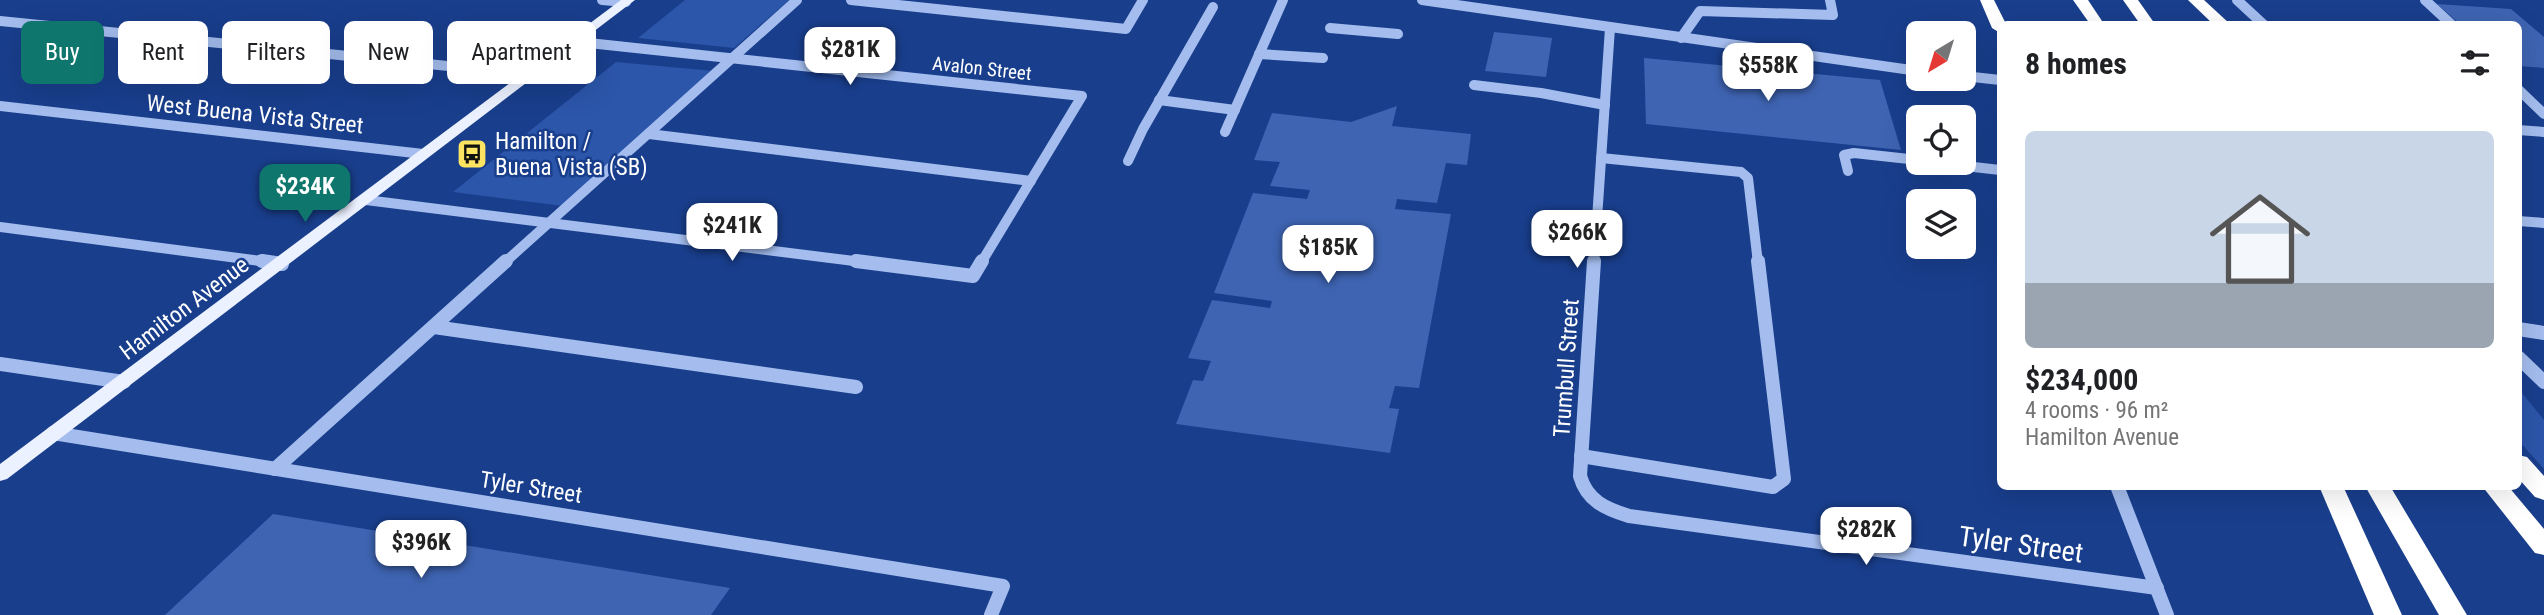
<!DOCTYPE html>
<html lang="en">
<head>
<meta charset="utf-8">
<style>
  body { margin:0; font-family:"Roboto Condensed",sans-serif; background:#f2f2f2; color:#202124; height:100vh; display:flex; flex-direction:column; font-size:26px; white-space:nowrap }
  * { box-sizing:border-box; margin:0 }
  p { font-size:23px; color:#757577 }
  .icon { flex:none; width:38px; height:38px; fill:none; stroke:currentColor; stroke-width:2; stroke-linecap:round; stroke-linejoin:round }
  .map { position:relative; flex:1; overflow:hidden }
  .side { position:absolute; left:1997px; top:21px; width:525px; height:469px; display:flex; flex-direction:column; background:#fff; border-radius:10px; box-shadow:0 7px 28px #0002 }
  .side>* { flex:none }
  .hud { position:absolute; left:21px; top:21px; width:665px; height:63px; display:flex; gap:14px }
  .needle { width:46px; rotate:218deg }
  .tools { position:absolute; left:1906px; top:21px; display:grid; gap:14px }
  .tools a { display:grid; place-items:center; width:70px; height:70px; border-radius:10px; background:#fff; box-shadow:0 7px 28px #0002; font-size:35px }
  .price { position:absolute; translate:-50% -60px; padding:0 16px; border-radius:14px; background:#fff; color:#222; font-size:23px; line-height:46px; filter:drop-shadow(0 2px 4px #0008) }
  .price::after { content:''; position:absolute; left:50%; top:42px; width:21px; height:16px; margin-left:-10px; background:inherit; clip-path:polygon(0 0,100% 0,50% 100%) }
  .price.selected { background:#0f766e; color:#fff }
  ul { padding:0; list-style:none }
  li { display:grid; align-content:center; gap:14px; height:371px; padding:0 28px }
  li+li { border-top:2px solid #e0e0e0 }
  li span { display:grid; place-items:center; height:217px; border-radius:10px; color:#555 }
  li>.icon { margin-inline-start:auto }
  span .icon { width:126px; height:126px; fill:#fffc; stroke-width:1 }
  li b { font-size:30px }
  h2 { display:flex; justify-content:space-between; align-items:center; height:84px; padding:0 28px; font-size:30px }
  .pill { padding:0 24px; border-radius:10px; background:#fff; box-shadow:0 7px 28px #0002; font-size:24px; line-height:63px }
  .pill.selected { background:#0f766e; color:#fff }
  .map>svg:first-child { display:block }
  .green { fill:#2c56aa }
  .building { fill:#3e64b2 }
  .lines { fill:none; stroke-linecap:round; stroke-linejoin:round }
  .minor-far1 { stroke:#a4bdee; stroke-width:10 }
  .minor { stroke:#a4bdee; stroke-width:14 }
  .major { fill:#ebf1ff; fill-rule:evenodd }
  .highway { fill:#fff; fill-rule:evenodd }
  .labels { text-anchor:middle; stroke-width:5; stroke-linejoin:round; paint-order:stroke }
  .far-street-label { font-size:19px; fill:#fff; stroke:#193e8c }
  .street-label { font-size:23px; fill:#fff; stroke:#193e8c }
  .poi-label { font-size:23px; fill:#fff; stroke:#193e8c; text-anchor:start }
  .near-street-label { font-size:28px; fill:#fff; stroke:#193e8c }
</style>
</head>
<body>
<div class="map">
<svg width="2544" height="615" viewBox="0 0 2544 615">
  <rect width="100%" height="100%" fill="#193e8c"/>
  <g class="green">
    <path d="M685,0H789L734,48L638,38Z"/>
    <path d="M616,62L714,71L563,206L453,192Z"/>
    <path d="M2518,388L2544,420V469L2518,440Z"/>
  </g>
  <g class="building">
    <path d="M2437,4L2511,9L2544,37V68L2518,66V24H2460Z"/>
    <path d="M1494,32L1552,38L1546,77L1485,71Z"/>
    <path d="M1644,58L1880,80L1901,150L1646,124Z"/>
    <path d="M1397,106L1392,126L1471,134L1467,165L1446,163L1437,203L1397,199L1395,209L1451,214L1419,388L1395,386L1389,408L1399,409L1390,453L1176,424L1193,380L1203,381L1211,361L1188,358L1212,300L1270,308L1272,301L1214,293L1253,193L1307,199L1310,190L1270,186L1280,162L1254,160L1272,113L1351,122Z"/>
    <path d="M273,514L730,588L711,615H165Z"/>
  </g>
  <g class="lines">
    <g class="minor-far1">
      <path d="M602,0L626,2"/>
      <path d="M851,0L1126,29L1143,0"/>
      <path d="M1422,0L1918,71"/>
      <path d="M2237,0L2263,24"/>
      <path d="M2425,0L2451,24"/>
      <path d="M0,21L527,74"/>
      <path d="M1330,28L1398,34"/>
      <path d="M1681,38L1700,11L1833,15L1830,0"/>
      <path d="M570,41L1082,96L981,263"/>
      <path d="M1259,54L1323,58"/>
      <path d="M1964,76L2000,80"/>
      <path d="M1474,85L1541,93L1605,105"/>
      <path d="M2518,89L2544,114"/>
      <path d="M1159,100L1235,110"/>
      <path d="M0,106L423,154"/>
      <path d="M2518,130L2544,132"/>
      <path d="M1225,132L1283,0"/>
      <path d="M649,134L1031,181"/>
      <path d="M1601,158L1741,172L1748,178L1758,263"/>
      <path d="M1128,161L1143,129L1213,7"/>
      <path d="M1939,163L2000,170"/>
      <path d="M1848,171L1844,155L1854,153L1918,160"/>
      <path d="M366,200L870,263"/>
      <path d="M2518,221L2544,223"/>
      <path d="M0,227L276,263"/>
      <path d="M504,263L797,0"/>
      <path d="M1594,263L1610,28"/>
    </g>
    <g class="minor">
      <path d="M262,261L282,264"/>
      <path d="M856,261L973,276L982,261"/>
      <path d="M1594,261L1580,476C1587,501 1606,509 1629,516L2157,588"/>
      <path d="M434,327L856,387"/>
      <path d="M2518,329L2544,333"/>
      <path d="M2518,357L2544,382"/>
      <path d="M0,364L124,382"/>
      <path d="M53,433L1003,586L991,615"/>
      <path d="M1581,456L1773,487L1784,479L1758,261"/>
      <path d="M275,469L506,261"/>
      <path d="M2117,486L2167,615"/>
    </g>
    <path class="major" d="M621,0H635L7,479L0,481V464Z"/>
    <g class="highway">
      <path d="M1980,0H1994L2006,24H2000V33L1992,28Z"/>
      <path d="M2073,0H2088L2104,24H2090Z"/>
      <path d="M2123,0H2138L2155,24H2140Z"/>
      <path d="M2188,0H2204L2230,24H2213Z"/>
      <path d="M2518,455L2527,457L2544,476V500L2535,497L2518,478Z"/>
      <path d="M2319,486H2343L2402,615H2374Z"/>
      <path d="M2365,486H2390L2467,615H2439Z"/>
      <path d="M2482,486H2508L2544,529V555L2535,553Z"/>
    </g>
  </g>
  <defs>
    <g id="bus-square" transform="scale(1.575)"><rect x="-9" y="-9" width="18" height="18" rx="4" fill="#ffe461" stroke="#193e8c"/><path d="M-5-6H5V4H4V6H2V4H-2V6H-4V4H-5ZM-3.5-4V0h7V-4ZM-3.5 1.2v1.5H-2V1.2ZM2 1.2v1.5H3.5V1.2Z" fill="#111"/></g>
  </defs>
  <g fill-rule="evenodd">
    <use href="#bus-square" x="472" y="154"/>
  </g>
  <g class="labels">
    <g class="far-street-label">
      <text transform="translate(982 68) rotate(6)" y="7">Avalon Street</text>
    </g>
    <g class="street-label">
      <text transform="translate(255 114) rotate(6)" y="8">West Buena Vista Street</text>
      <text transform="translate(184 308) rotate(-37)" y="8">Hamilton Avenue</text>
      <text transform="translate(1566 368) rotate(-86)" y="8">Trumbull Street</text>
      <text transform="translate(531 487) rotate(9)" y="8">Tyler Street</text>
    </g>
    <g class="poi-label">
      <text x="495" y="149">Hamilton /<tspan x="495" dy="26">Buena Vista (SB)</tspan></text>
    </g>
    <g class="near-street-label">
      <text transform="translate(2021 544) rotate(8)" y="10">Tyler Street</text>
    </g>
  </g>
</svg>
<div class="tools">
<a><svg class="needle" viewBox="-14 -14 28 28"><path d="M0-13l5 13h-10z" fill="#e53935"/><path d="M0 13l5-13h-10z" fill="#757577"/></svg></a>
<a><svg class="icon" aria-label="locate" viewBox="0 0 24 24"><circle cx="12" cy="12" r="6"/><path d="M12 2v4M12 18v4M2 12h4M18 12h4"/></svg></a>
<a><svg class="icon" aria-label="layers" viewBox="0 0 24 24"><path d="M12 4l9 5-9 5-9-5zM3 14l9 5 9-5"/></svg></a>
</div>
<b class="price" style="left:850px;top:87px">$281K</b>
<b class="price" style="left:1768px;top:103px">$558K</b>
<b class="price selected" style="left:305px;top:224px">$234K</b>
<b class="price" style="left:732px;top:263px">$241K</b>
<b class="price" style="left:1577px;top:270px">$266K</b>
<b class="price" style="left:1328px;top:285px">$185K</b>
<b class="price" style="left:1866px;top:567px">$282K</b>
<b class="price" style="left:421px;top:580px">$396K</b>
<div class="hud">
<a class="pill selected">Buy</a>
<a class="pill">Rent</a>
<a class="pill">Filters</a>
<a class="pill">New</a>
<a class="pill">Apartment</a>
</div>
<section class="side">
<h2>8 homes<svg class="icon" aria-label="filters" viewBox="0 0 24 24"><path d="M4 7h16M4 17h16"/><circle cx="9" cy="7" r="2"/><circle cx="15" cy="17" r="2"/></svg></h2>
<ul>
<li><span style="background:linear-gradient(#c9d6e8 70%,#9aa5b1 0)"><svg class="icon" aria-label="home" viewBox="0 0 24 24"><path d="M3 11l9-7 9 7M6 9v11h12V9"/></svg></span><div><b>$234,000</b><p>4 rooms · 96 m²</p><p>Hamilton Avenue</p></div></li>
</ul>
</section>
</div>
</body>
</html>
